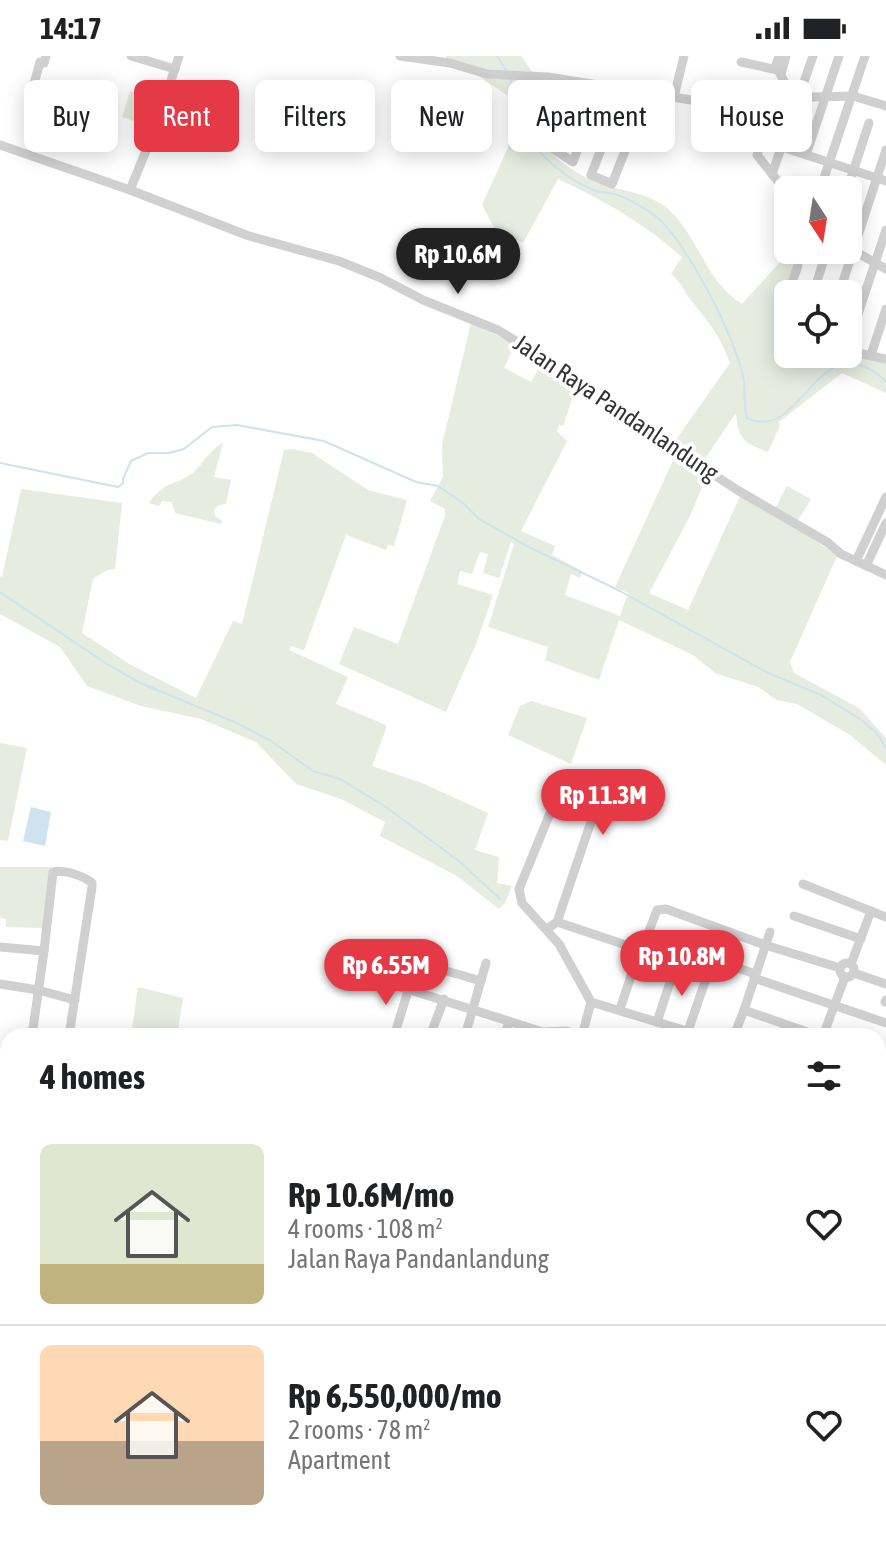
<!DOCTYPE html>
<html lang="en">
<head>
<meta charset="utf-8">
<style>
  body { margin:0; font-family:"Asap Condensed",sans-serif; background:#f6f6f6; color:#202124; height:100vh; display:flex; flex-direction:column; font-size:30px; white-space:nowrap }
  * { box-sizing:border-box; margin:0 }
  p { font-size:26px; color:#757577 }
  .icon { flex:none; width:44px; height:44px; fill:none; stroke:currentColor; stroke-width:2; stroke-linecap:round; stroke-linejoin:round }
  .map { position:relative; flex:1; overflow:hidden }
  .panel { position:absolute; left:0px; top:972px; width:886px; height:514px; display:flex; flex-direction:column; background:#fff; border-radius:24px 24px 0 0; box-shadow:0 4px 20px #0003 }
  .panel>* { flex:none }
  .top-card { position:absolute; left:24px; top:24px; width:838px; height:72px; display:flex; gap:16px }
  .needle { width:52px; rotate:168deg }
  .tools { position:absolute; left:774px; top:120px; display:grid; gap:16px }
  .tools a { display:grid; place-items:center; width:88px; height:88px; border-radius:12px; background:#fff; box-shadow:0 4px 20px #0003; font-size:40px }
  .price { position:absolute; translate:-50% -68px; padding:0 18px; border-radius:28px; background:#e63946; color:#fff; font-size:26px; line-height:52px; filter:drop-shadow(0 2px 4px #0008) }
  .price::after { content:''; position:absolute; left:50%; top:48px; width:24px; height:18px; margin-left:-12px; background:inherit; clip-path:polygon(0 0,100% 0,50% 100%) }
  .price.selected { background:#222; color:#fff }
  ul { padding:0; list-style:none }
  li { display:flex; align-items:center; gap:24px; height:200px; padding:0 40px }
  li+li { border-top:2px solid #e0e0e0 }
  li span { display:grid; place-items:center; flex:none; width:224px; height:160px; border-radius:12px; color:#555 }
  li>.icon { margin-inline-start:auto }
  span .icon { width:96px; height:96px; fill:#fffc; stroke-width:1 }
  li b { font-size:34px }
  h2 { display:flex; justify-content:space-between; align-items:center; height:96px; padding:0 40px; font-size:34px }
  .pill { padding:0 28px; border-radius:12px; background:#fff; box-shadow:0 4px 20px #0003; font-size:28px; line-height:72px }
  .pill.selected { background:#e63946; color:#fff }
  .status { display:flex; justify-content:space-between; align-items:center; height:56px; padding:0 40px; background:#fff; direction:ltr }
  .status svg { height:22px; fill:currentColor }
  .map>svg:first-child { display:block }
  .green { fill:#e6ecdf }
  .water { fill:#cfe2ee }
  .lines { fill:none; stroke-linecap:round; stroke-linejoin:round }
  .stream { stroke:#cfe2ee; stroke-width:2 }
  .minor { stroke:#d0d0d0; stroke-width:9 }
  .labels { text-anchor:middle; stroke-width:8; stroke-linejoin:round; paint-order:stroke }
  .street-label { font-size:24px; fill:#333; stroke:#fff }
</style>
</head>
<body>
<div class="status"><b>14:17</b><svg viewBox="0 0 49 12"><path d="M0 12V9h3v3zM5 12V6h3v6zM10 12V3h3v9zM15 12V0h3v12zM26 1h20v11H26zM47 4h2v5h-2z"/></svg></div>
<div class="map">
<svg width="886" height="1485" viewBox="0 0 886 1485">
  <rect width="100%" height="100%" fill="#fff"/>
  <g class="green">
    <path d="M446,0H521L533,17H497L446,3Z"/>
    <path d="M480,21L522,23C528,39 527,56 533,71C545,100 585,126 615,132C632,136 653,140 667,152C699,180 704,224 742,248L791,194H804C793,215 778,239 780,264L788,271V298H848L886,305V337L842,317L779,366L780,370L768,396C744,387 738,383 736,357L702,407L673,388L730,307C719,278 712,271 694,248C685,238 681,225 671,218L682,201C644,167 603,144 558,123L523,187L495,173L482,149L515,76L511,42Z"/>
    <path d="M130,35L162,46L155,72L122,61Z"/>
    <path d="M471,267L515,288L504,312L531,326L543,305L570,329L568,333L574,337L563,370L559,369L557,375L567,385L521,475L555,490L552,499L582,515L580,522L571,518L565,539L620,560L628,537L615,531L676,398L708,417L690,460L649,537L688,554L741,438L815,484L837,500L790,606L794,617L859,652L886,682V709L850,679L797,648L777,644L758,631L715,617L693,599L619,564L599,624L545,604L548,591L488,571L514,488L511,486L499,522L483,517L488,498L480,496L472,518L460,515L457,528L493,539L476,588L446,656L339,608L354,571L398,588L445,460V453L430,445L443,421L442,389Z"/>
    <path d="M223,387L214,421L231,424L226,448L219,449L214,454L215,460L222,465L221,468L175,457L172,446L162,445L159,450L149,447C166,422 178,431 196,414C205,405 210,393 223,387Z"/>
    <path d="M291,393L312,397L368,434L407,444L394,490L388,489L386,494L346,479L304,594L291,590L289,594L348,621L336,648L386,669V673L372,710L422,727L488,757L475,794L499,801L497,827L512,830L505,847L499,853L457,820L380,780L385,766L341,743L296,728L256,686L201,663L141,650L87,630L60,591L0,558V520L2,521L21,433L122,447L115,513L107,514L93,523L82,577L131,609L196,642L233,565L242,568L284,394Z"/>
    <path d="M787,430L811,443L797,466L775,453Z"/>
    <path d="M531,645L587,662L571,708L508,679L520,650Z"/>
    <path d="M0,687L27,692L8,785L0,784Z"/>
    <path d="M0,811H51L43,872L6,871V863L0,862Z"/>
    <path d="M138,931L183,942L177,980H131Z"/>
    <path d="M8,1379V1469L0,1467V1386Z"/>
    <path d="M398,1478H697L712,1485H430Z"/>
  </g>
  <path class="water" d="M31,751L51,756L45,790L23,785Z"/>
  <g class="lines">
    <g class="stream">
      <path d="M497,0L506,14"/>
      <path d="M510,23L517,40L523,75"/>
      <path d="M527,80C543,103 567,123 593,134C600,137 609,136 617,139C628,142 640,150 650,156C683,177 735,281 743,320C746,334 743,348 747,362C794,385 809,302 855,308C868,310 877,316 886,326"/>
      <path d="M0,407L118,431L123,427V423L131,405L148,397H169L184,393L212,371L237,369L324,385L416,426L438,430L463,447L479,463L529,491L620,535L766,616L821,639L860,663L876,676L886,692"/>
      <path d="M0,536L107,608L140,627L239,668L271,685L313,715L340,723L386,751L460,806L500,843"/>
      <path d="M0,1432H8"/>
      <path d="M482,1478L515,1485"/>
    </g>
    <g class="minor">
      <path d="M131,0L175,13"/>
      <path d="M400,0L450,7L487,18L548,21L691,44L853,40L886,50"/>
      <path d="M741,6L778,14L785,27L783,42"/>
      <path d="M775,12L779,0"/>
      <path d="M781,18L786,0"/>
      <path d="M526,22C531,48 534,72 552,92"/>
      <path d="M527,27L550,28L657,47"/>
      <path d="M34,28L40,6L44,7L46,0"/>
      <path d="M576,33L552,92L573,106L599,37"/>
      <path d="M674,41L684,0"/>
      <path d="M773,42L757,99L788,138"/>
      <path d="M592,55L647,77"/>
      <path d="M613,63L591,119L612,128L634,72"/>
      <path d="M0,89L130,134L249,180L339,205L381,222L423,244L498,274L542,301L584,335L739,435L827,486L841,498L886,519"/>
      <path d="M513,89L534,68L550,28"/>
      <path d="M782,91L886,125"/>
      <path d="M806,99L839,0"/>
      <path d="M772,118L813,0"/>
      <path d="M130,134L156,70L179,0"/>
      <path d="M820,134L865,0"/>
      <path d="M847,134L869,67"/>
      <path d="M851,193L886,213"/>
      <path d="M813,238L827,194"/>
      <path d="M839,238L886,94"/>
      <path d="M788,264L782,258V253L798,210"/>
      <path d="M848,288L886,174"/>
      <path d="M848,295L886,303"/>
      <path d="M871,299L886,253"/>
      <path d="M856,505L886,441"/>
      <path d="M866,510L886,467"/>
      <path d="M803,828L886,861"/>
      <path d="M794,860L861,883"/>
      <path d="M557,866L638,893V899L620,953"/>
      <path d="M547,873L557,866L598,745L596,739L568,724L562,728L519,833L522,847L559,888L591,946L657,966"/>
      <path d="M0,891L44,895L32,980"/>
      <path d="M44,895L53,816C63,813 84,820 92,827V831L69,980"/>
      <circle cx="847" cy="914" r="7"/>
      <path d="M676,908L657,966L703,980"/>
      <path d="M851,908L871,855"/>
      <path d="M426,909L481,925"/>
      <path d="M854,917L886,928"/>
      <path d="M755,918L650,880L649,875L657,854L666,853L765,889L840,912"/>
      <path d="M754,922L886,967"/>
      <path d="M388,927L543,976L566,975L581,980"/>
      <path d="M0,928L38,934L75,944"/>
      <path d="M885,946L886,944"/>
      <path d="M744,954L770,876"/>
      <path d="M688,975L707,920"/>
      <path d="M394,980L409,932"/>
      <path d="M430,980L444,943"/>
      <path d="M465,980L486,907"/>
      <path d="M504,980L509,966"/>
      <path d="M582,980L591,946"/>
      <path d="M734,980L744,954L819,980"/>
      <path d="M823,980L845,921"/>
      <path d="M0,1000L8,1001"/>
      <path d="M878,1000L886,1002"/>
      <path d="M878,1037L886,1040"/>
      <path d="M886,1079V1088"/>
      <path d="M878,1133L886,1103"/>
      <path d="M0,1148L8,1161"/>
      <path d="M878,1152L886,1154"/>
      <path d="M878,1220L886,1222"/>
      <path d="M0,1229L8,1241"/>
      <path d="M1,1231L8,1197"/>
      <path d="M878,1284L886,1283"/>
      <path d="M0,1289L8,1301"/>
      <path d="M878,1311L886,1312"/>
      <path d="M0,1343H8"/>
      <path d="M878,1354L886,1355"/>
      <path d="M0,1364L8,1365"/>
      <path d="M0,1378L8,1371"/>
      <path d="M878,1390L886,1391"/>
      <path d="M878,1412H886"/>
      <path d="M878,1468H886"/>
      <path d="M78,1478V1485"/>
      <path d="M94,1478L99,1485"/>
      <path d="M760,1478L773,1485"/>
      <path d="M856,1478L860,1485"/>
      <path d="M792,1485V1478"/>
    </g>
  </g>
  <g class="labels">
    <g class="street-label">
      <text transform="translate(616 352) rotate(34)" y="8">Jalan Raya Pandanlandung</text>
    </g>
  </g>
</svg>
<div class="tools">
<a><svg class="needle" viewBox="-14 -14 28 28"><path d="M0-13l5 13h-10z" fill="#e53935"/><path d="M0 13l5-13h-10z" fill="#757577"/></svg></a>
<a><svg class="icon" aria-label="locate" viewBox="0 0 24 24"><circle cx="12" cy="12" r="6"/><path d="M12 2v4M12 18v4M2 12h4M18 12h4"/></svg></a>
</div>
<b class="price selected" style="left:458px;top:240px">Rp 10.6M</b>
<b class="price" style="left:603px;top:781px">Rp 11.3M</b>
<b class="price" style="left:682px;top:942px">Rp 10.8M</b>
<b class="price" style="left:386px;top:951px">Rp 6.55M</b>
<div class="top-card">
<a class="pill">Buy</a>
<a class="pill selected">Rent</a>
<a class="pill">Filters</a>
<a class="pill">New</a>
<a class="pill">Apartment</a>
<a class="pill">House</a>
</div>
<section class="panel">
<h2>4 homes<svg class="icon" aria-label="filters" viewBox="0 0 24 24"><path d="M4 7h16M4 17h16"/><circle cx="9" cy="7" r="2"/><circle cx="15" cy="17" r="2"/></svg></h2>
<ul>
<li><span style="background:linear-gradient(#dfe7d0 75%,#c2b280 0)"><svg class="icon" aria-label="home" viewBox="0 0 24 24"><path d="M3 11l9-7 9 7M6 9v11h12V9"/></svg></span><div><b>Rp 10.6M/mo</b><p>4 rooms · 108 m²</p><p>Jalan Raya Pandanlandung</p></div><svg class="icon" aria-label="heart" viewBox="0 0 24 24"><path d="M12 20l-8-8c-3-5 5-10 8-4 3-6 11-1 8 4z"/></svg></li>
<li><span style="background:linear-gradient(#ffd9b3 60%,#b9a48a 0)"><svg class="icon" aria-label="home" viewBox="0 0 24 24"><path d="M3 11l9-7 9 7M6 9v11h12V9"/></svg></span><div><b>Rp 6,550,000/mo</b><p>2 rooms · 78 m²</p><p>Apartment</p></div><svg class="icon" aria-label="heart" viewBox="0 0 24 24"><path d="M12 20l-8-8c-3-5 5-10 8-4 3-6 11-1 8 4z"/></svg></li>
</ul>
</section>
</div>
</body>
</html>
